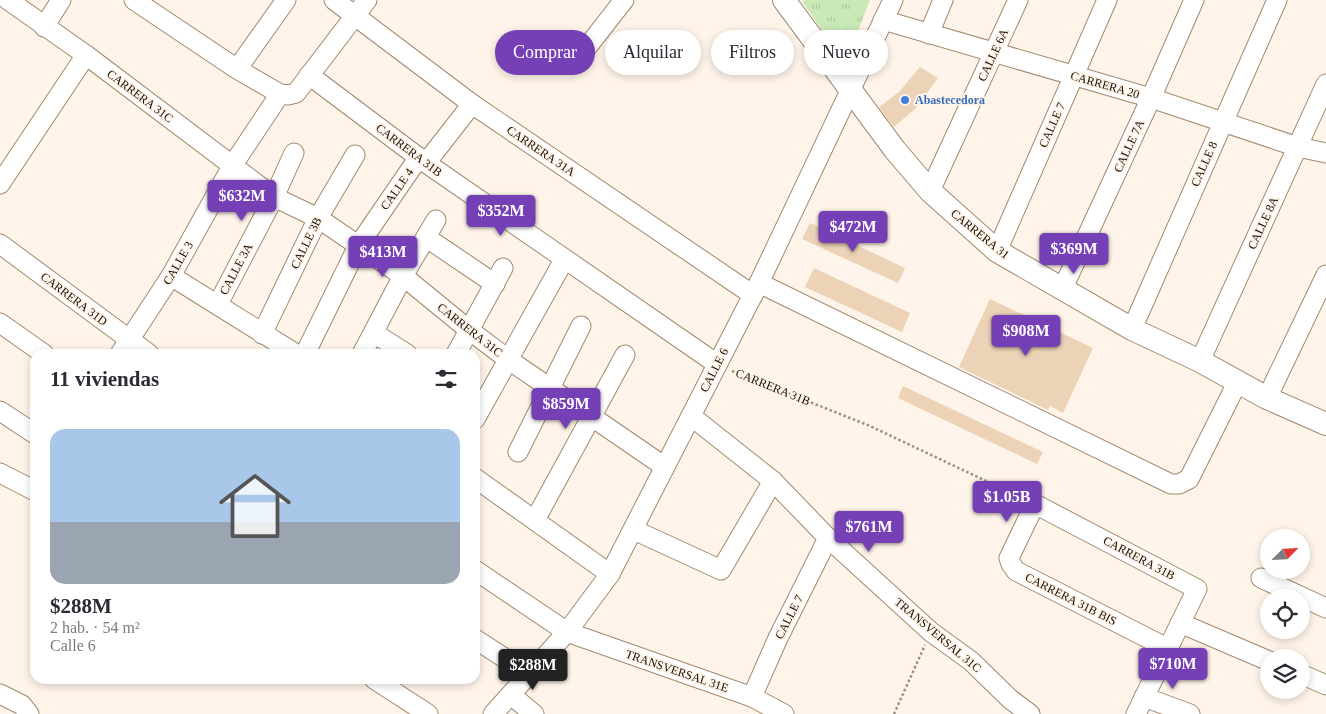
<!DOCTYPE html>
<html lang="es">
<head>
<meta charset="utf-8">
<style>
  body { margin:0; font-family:"Times New Roman",serif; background:#f7f7f7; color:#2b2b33; height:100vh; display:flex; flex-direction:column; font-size:19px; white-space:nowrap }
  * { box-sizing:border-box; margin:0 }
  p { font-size:16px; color:#7c7c81 }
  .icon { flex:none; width:28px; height:28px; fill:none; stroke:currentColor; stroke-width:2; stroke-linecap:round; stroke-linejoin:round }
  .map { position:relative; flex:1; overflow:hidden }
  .panel { position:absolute; left:30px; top:349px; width:450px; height:335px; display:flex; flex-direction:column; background:#fff; border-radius:15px; box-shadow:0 2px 8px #0003 }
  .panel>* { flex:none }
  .banner { position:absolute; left:495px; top:30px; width:475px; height:45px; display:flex; gap:10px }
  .needle { width:32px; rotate:66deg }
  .fabs { position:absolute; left:1260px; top:529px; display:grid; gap:10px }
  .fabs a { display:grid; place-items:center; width:50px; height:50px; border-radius:50%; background:#fff; box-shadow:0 2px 8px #0003; font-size:25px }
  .price { position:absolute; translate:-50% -42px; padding:0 11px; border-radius:5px; background:#753fb6; color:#fff; font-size:16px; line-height:32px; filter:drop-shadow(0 1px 2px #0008) }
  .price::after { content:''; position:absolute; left:50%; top:30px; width:15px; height:11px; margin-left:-8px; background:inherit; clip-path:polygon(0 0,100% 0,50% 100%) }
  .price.on { background:#222; color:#fff }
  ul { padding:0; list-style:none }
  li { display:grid; align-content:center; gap:10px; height:265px; padding:0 20px }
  li span { display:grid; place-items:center; height:155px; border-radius:15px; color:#555 }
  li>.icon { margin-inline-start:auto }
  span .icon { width:90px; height:90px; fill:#fffc; stroke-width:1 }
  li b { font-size:21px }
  h2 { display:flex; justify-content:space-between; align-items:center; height:60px; padding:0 20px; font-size:21px }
  .pill { padding:0 18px; border-radius:22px; background:#fff; box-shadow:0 2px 8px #0003; font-size:18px; line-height:45px }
  .pill.on { background:#753fb6; color:#fff }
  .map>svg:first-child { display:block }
  .park { fill:url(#park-tufts) }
  .building { fill:#ecd3b7 }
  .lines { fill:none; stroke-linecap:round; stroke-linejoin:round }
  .minor-casing { stroke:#a1896f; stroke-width:21 }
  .major-casing { stroke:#a1896f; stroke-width:24 }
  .path { stroke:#999085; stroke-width:2.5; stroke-dasharray:2.5 2.5; stroke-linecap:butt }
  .minor { stroke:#fff; stroke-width:19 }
  .major { stroke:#fff; stroke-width:22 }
  .shop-dot { fill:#3f7fe0; stroke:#fff4e9; stroke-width:2 }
  .labels { text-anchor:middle; stroke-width:4; stroke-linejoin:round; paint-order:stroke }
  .street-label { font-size:12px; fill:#170f05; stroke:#fff4e9 }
  .shop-label { font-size:12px; font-weight:bold; fill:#366cbe; stroke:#fff4e9; text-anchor:start }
</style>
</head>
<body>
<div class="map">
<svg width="1326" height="714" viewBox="0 0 1326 714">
  <defs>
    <pattern id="park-tufts" width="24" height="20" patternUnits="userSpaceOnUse" patternTransform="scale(1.25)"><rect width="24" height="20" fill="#c9eab7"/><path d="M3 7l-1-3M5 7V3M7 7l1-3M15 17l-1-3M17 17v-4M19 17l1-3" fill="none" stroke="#acc89c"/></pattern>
  </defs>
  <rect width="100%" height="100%" fill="#fff4e9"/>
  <path class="park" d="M806,0H870L845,64L802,1Z"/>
  <g class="building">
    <path d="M920,67L938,78L915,109L894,127L879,107L899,92Z"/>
    <path d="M810,223L905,268L898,283L802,239Z"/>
    <path d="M814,268L910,313L902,332L805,287Z"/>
    <path d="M990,299L1093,348L1063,413L1050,406L1048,410L959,367Z"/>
    <path d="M903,386L1043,452L1037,464L898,398Z"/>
  </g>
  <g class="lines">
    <g class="minor-casing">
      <g id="minor">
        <path d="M8,0L86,55L274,197L318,218L403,276L469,330L509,360L665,467"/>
        <path d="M134,0L237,69L280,94L288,95L296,93L367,0"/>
        <path d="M334,0L472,104L753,295"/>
        <path d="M883,20L1151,98L1298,147L1326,153"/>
        <path d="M44,27L61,0"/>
        <path d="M929,34L943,0"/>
        <path d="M581,55L624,0"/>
        <path d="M237,69L286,0"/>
        <path d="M309,75L426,163L717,364"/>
        <path d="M426,163L472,104"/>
        <path d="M0,184L86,55"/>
        <path d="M930,191L1018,0"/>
        <path d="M427,238L495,284"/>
        <path d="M0,244L149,354"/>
        <path d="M997,251L1107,0"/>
        <path d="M171,276L296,354"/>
        <path d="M759,283L1171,484H1179L1189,479L1238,381"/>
        <path d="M1062,290L1151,98L1194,0"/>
        <path d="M218,304L274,197L294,153"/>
        <path d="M0,323L44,354"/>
        <path d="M1132,329L1277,0"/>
        <path d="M374,333L407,354"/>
        <path d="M262,334L318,218L355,155"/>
        <path d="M120,354L171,276L232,166L280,94"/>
        <path d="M305,354L358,246L419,157"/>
        <path d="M362,354L403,276L436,220"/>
        <path d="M456,354L503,268"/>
        <path d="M1200,361L1326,84"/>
        <path d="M1267,398L1326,275"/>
        <path d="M0,411L35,434"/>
        <path d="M691,416L773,481L828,538L931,632L971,661L1010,699L1030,714"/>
        <path d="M475,419L564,260"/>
        <path d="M518,452L581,326"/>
        <path d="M0,473L35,491"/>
        <path d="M475,478L610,574"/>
        <path d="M535,520L625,355"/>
        <path d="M634,530L721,570L773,481"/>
        <path d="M475,570L567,632L752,697L784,714"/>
        <path d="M1261,578L1326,608"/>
        <path d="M1180,623L1269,661"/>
        <path d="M475,639L528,673"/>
        <path d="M1301,674L1326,685"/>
        <path d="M374,679L428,714"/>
        <path d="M0,694L22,705L29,714"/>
        <path d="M511,695L534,714"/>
        <path d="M752,697L778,638L828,538"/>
        <path d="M1144,697L1190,714"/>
        <path d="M493,714L567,632L610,574L759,283L893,0"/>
        <path d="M1136,714L1197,589L1035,504L1009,558L1011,564L1016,571L1167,648"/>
      </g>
    </g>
    <g class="major-casing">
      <path id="major" d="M784,0L895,150L930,191L997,251L1132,329L1200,361L1267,398L1326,424"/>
    </g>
    <g class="path">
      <path d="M732,371L870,426L1022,498"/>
      <path d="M894,714L925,645"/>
    </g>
    <use href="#minor" class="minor"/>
    <use href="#major" class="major"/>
  </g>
  <circle class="shop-dot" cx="905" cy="100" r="5"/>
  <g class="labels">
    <g class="street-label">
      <text transform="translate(993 55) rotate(-65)" y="4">CALLE 6A</text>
      <text transform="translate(1105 85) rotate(16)" y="4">CARRERA 20</text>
      <text transform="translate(140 96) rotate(37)" y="4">CARRERA 31C</text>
      <text transform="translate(1052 125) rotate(-66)" y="4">CALLE 7</text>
      <text transform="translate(1129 146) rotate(-65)" y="4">CALLE 7A</text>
      <text transform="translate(409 150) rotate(37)" y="4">CARRERA 31B</text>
      <text transform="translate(541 151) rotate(34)" y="4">CARRERA 31A</text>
      <text transform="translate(1204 164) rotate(-66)" y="4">CALLE 8</text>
      <text transform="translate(397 189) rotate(-55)" y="4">CALLE 4</text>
      <text transform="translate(1263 223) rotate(-65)" y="4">CALLE 8A</text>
      <text transform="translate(980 234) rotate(39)" y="4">CARRERA 31</text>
      <text transform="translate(306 243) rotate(-64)" y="4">CALLE 3B</text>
      <text transform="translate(178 263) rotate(-60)" y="4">CALLE 3</text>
      <text transform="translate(236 269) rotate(-62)" y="4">CALLE 3A</text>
      <text transform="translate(74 299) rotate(37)" y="4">CARRERA 31D</text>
      <text transform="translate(470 330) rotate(38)" y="4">CARRERA 31C</text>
      <text transform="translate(714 370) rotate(-63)" y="4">CALLE 6</text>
      <text transform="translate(773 387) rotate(22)" y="4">CARRERA 31B</text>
      <text transform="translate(1139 558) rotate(28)" y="4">CARRERA 31B</text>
      <text transform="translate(1071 599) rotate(27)" y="4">CARRERA 31B BIS</text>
      <text transform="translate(789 617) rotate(-63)" y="4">CALLE 7</text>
      <text transform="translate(938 635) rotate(40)" y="4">TRANSVERSAL 31C</text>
      <text transform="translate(677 671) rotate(19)" y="4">TRANSVERSAL 31E</text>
    </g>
    <g class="shop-label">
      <text x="915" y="104">Abastecedora</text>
    </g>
  </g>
</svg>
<div class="fabs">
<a><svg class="needle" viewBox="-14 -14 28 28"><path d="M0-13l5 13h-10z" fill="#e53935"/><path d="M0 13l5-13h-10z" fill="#7c7c81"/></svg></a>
<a><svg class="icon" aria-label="locate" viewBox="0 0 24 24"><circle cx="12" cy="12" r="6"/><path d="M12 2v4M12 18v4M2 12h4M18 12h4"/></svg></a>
<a><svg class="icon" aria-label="layers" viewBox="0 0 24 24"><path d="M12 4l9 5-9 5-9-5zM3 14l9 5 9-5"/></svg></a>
</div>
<b class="price" style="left:242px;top:222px">$632M</b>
<b class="price" style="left:501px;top:237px">$352M</b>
<b class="price" style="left:853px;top:253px">$472M</b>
<b class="price" style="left:1074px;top:275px">$369M</b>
<b class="price" style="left:383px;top:278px">$413M</b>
<b class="price" style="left:1026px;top:357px">$908M</b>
<b class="price" style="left:566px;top:430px">$859M</b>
<b class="price" style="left:1007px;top:523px">$1.05B</b>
<b class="price" style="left:869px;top:553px">$761M</b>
<b class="price" style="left:1173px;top:690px">$710M</b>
<b class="price on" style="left:533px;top:691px">$288M</b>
<div class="banner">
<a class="pill on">Comprar</a>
<a class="pill">Alquilar</a>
<a class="pill">Filtros</a>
<a class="pill">Nuevo</a>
</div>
<section class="panel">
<h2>11 viviendas<svg class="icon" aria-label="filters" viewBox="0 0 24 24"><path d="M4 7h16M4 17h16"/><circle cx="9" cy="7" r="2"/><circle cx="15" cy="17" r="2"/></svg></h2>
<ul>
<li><span style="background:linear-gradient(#a9c7e8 60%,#9aa5b1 0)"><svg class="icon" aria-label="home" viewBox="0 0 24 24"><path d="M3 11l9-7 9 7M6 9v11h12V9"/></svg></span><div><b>$288M</b><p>2 hab. · 54 m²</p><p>Calle 6</p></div></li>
</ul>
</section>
</div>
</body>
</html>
